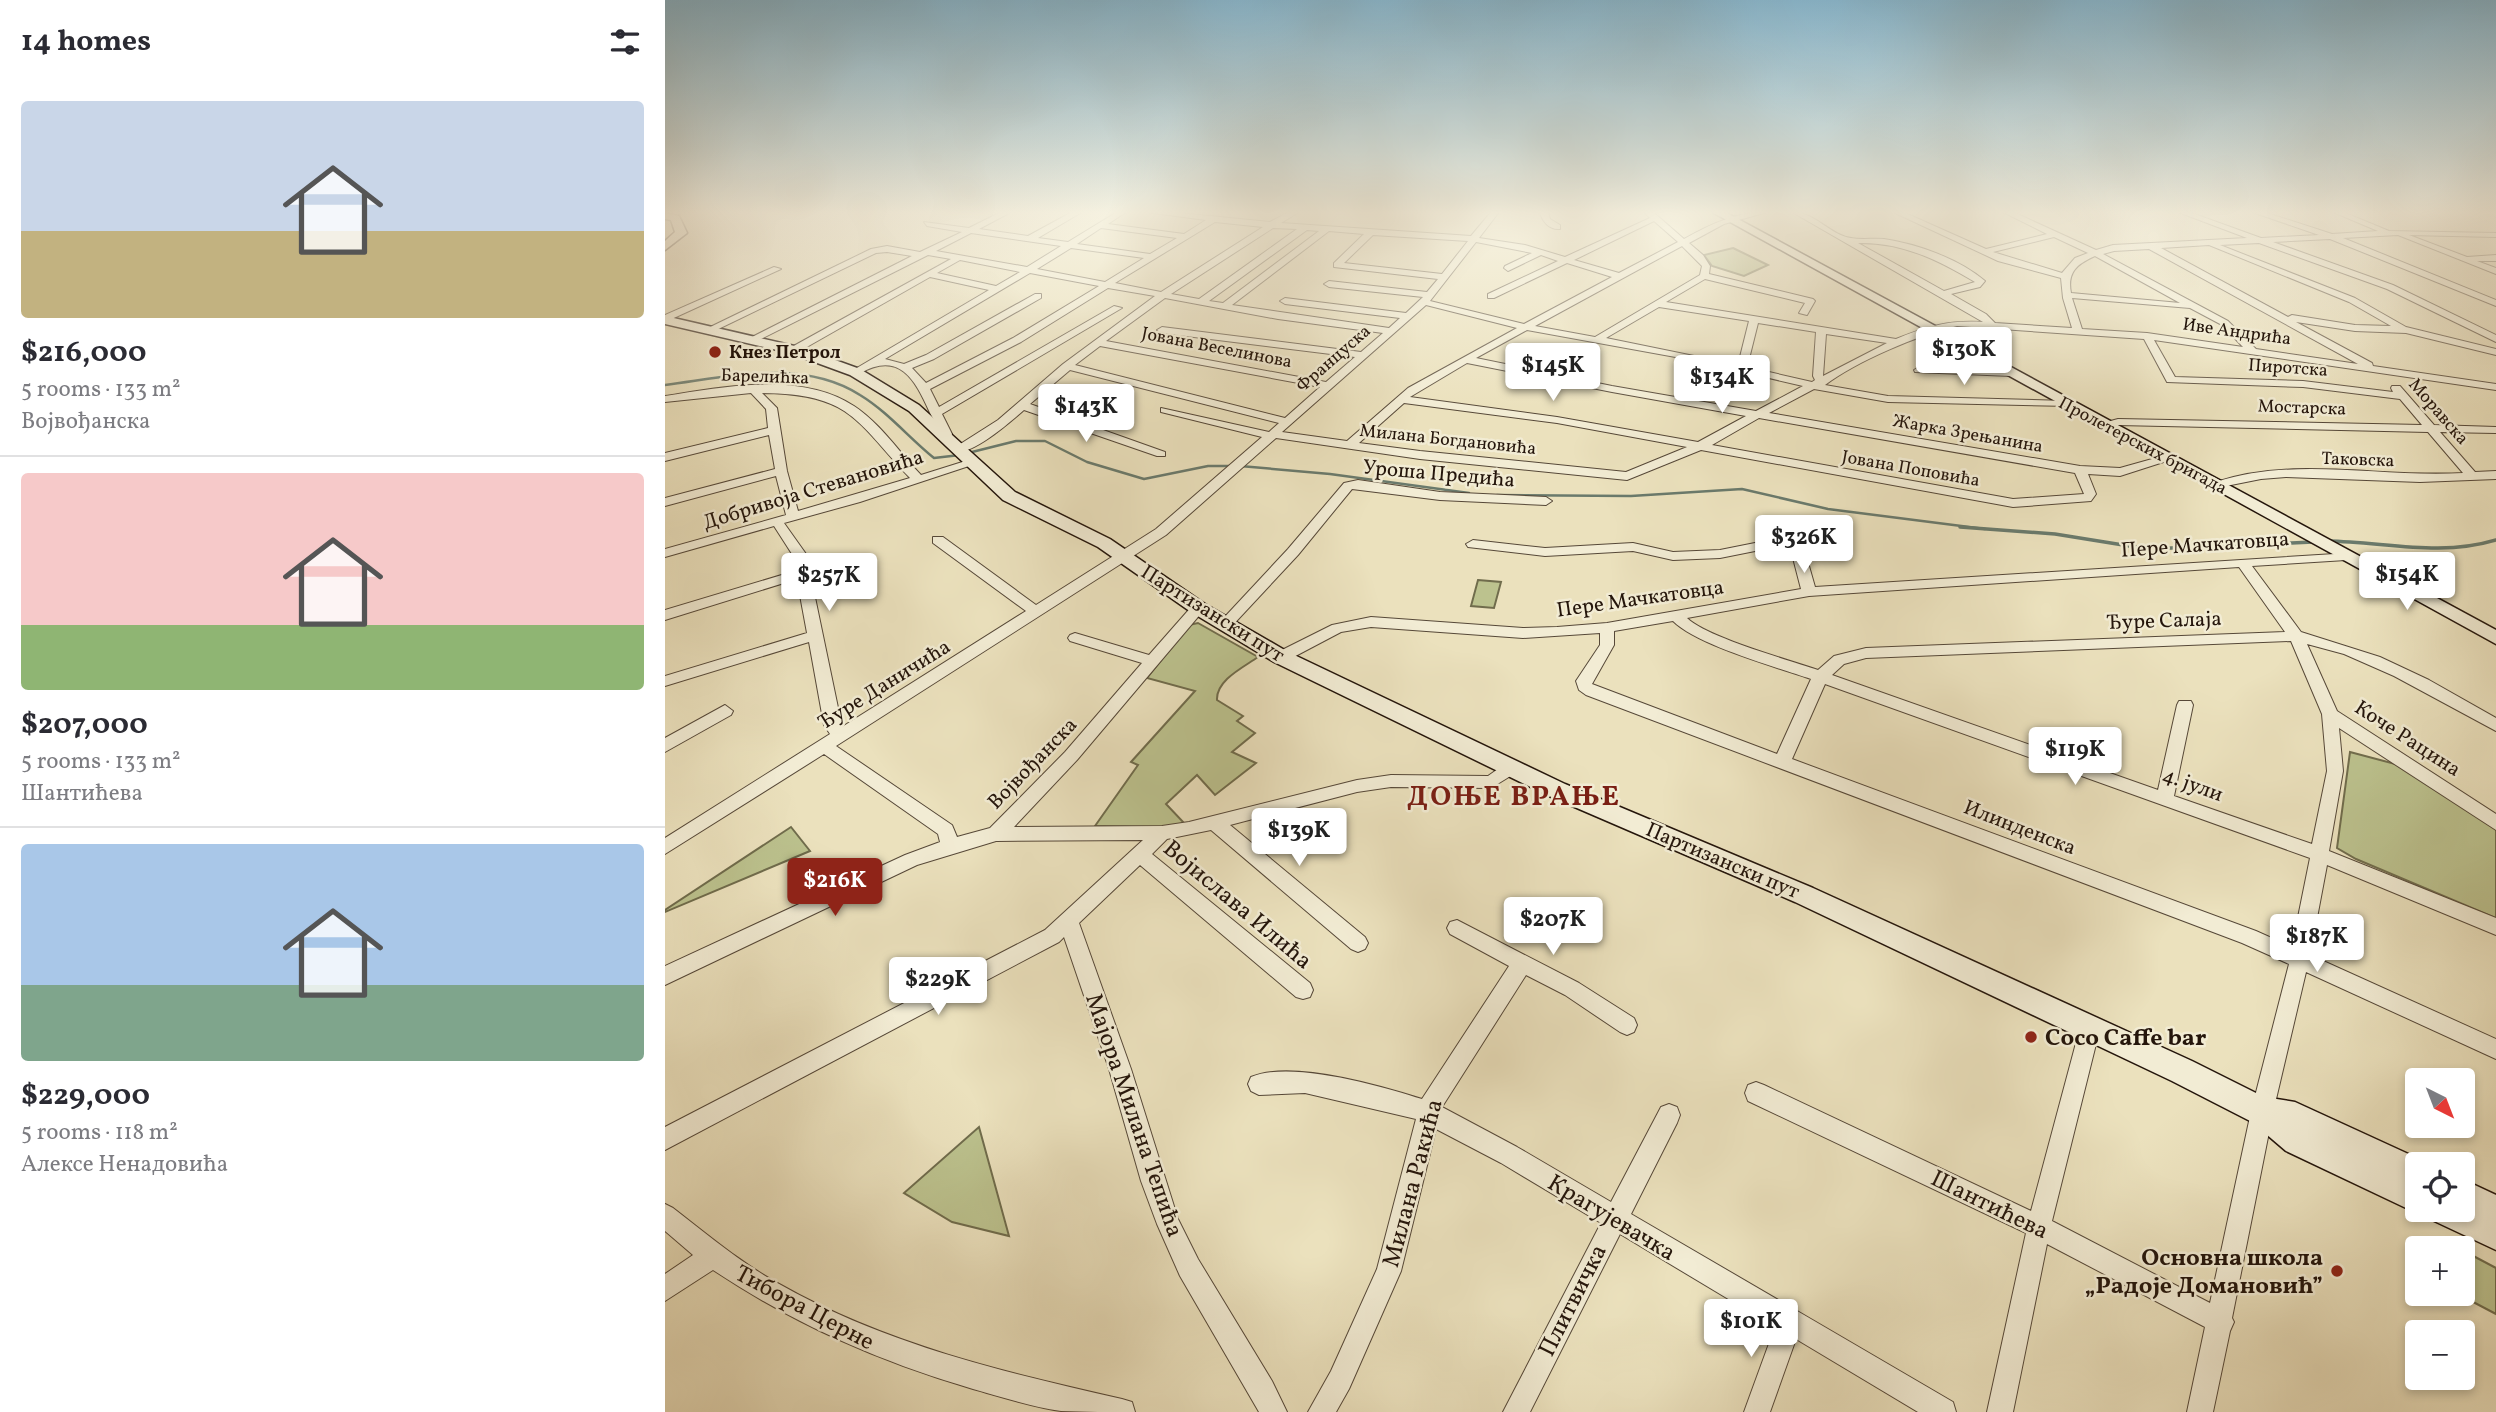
<!DOCTYPE html>
<html lang="en">
<head>
<meta charset="utf-8">
<style>
  body { margin:0; font-family:Vollkorn,serif; background:#f2f2f3; color:#2b2b33; height:100vh; display:flex; flex-direction:column; font-size:26px; white-space:nowrap }
  * { box-sizing:border-box; margin:0 }
  p { font-size:23px; color:#7c7c81 }
  .icon { flex:none; width:38px; height:38px; fill:none; stroke:currentColor; stroke-width:2; stroke-linecap:round; stroke-linejoin:round }
  .map { position:relative; flex:1; overflow:hidden }
  .drawer { display:flex; flex-direction:column; background:#fff; width:665px }
  .drawer>* { flex:none }
  .needle { width:46px; rotate:138deg }
  .controls { position:absolute; left:1740px; top:1068px; display:grid; gap:14px }
  .controls a { display:grid; place-items:center; width:70px; height:70px; border-radius:7px; background:#fff; box-shadow:0 4px 10px #0003; font-size:35px }
  .price { position:absolute; translate:-50% -60px; padding:0 16px; border-radius:7px; background:#fff; color:#222; font-size:23px; line-height:46px; filter:drop-shadow(0 2px 4px #0008) }
  .price::after { content:''; position:absolute; left:50%; top:42px; width:21px; height:16px; margin-left:-10px; background:inherit; clip-path:polygon(0 0,100% 0,50% 100%) }
  .price.selected { background:#8f2418; color:#fff }
  ul { padding:0; list-style:none }
  li { display:grid; align-content:center; gap:14px; height:371px; padding:0 21px }
  li+li { border-top:2px solid #e1e1e2 }
  li span { display:grid; place-items:center; height:217px; border-radius:7px; color:#555 }
  li>.icon { margin-inline-start:auto }
  span .icon { width:126px; height:126px; fill:#fffc; stroke-width:1 }
  li b { font-size:30px }
  h2 { display:flex; justify-content:space-between; align-items:center; height:84px; padding:0 21px; font-size:30px }
  main { display:flex; flex:1; min-height:0 }
  .map>svg:first-child { display:block }
  .green { fill:#bcc28e; stroke:#706c4c; stroke-width:2 }
  .lines { fill:none; stroke-linecap:round; stroke-linejoin:round }
  .stream-far1 { stroke:#6a7a6c; stroke-width:2.5 }
  .stream { stroke:#6a7a6c; stroke-width:3.5 }
  .street-casing { stroke:#564838; stroke-width:2 }
  .secondary-casing { stroke:#24150b; stroke-width:3 }
  .street { fill:#f2ecd4; fill-rule:evenodd }
  .secondary { fill:#f2ecd4; fill-rule:evenodd }
  .poi-dot { fill:#8f2418; stroke:#f2ecd4; stroke-width:2.5 }
  .labels { text-anchor:middle; stroke-width:5; stroke-linejoin:round; paint-order:stroke }
  .far-street-label { font-size:18px; fill:#24150b; stroke:#f2ecd4 }
  .far-poi-label { font-size:18px; font-weight:bold; fill:#24150b; stroke:#f2ecd4; text-anchor:start }
  .street-label { font-size:21px; fill:#24150b; stroke:#f2ecd4 }
  .near-street-label { font-size:24px; fill:#24150b; stroke:#f2ecd4 }
  .near-poi-label { font-size:24px; font-weight:bold; fill:#24150b; stroke:#f2ecd4; text-anchor:start }
  .district-label { font-size:28px; font-weight:bold; letter-spacing:2px; fill:#7a1f14; stroke:#f2ecd4 }
</style>
</head>
<body>
<main>
<section class="drawer">
<h2>14 homes<svg class="icon" aria-label="filters" viewBox="0 0 24 24"><path d="M4 7h16M4 17h16"/><circle cx="9" cy="7" r="2"/><circle cx="15" cy="17" r="2"/></svg></h2>
<ul>
<li><span style="background:linear-gradient(#c9d6e8 60%,#c2b280 0)"><svg class="icon" aria-label="home" viewBox="0 0 24 24"><path d="M3 11l9-7 9 7M6 9v11h12V9"/></svg></span><div><b>$216,000</b><p>5 rooms · 133 m²</p><p>Војвођанска</p></div></li>
<li><span style="background:linear-gradient(#f6c9c9 70%,#8fb573 0)"><svg class="icon" aria-label="home" viewBox="0 0 24 24"><path d="M3 11l9-7 9 7M6 9v11h12V9"/></svg></span><div><b>$207,000</b><p>5 rooms · 133 m²</p><p>Шантићева</p></div></li>
<li><span style="background:linear-gradient(#a9c7e8 65%,#7fa58c 0)"><svg class="icon" aria-label="home" viewBox="0 0 24 24"><path d="M3 11l9-7 9 7M6 9v11h12V9"/></svg></span><div><b>$229,000</b><p>5 rooms · 118 m²</p><p>Алексе Ненадовића</p></div></li>
</ul>
</section>
<div class="map">
<svg width="1831" height="1412" viewBox="0 0 1831 1412">
  <rect width="100%" height="100%" fill="#ebe1bd"/>
  <filter id="stains"><feTurbulence type="fractalNoise" baseFrequency=".00286" numOctaves="4"/><feColorMatrix values="0 0 0 0 .2 0 0 0 0 .09 0 0 0 0 .02 0 0 0 .5 -.17"/></filter>
  <radialGradient id="worn" r=".72"><stop offset=".6" stop-color="#630" stop-opacity="0"/><stop offset="1" stop-color="#630" stop-opacity=".3"/></radialGradient>
  <g class="green">
    <path d="M1068,248L1103,265L1079,276L1047,266L1039,255Z"/>
    <path d="M813,580L836,582L829,608L806,606Z"/>
    <path d="M533,623L593,657C579,667 551,680 552,700L578,716L572,721L590,733L567,752L591,763L550,795L532,775L501,804L521,825L503,828L430,826L473,765L466,762L530,691L482,678L524,625Z"/>
    <path d="M1685,752L1734,765L1831,828V918L1691,859L1672,848Z"/>
    <path d="M126,827L145,851L0,912V910Z"/>
    <path d="M314,1127L344,1236L287,1222L239,1193Z"/>
    <path d="M1797,1250L1831,1268V1314L1791,1293H1797Z"/>
  </g>
  <g class="lines">
    <g class="stream-far1">
      <path d="M0,385C64,377 137,358 195,395C223,412 244,438 269,458L295,455"/>
      <path d="M303,453L351,441H380L422,462L479,479L543,466H568"/>
      <path d="M575,466L665,474L804,493"/>
      <path d="M832,495L966,496L1077,489L1163,509L1320,529"/>
    </g>
    <g class="stream">
      <path d="M1295,527L1390,534L1483,549L1648,542"/>
      <path d="M1663,541C1720,542 1775,557 1831,540"/>
    </g>
    <g class="street-casing">
      <g id="street">
        <path d="M336,212H346L314,229L363,236L407,212H417L373,238L403,242L452,212H461L443,224L519,234L541,220L481,212H505L605,222L624,212H634L616,223L806,236L826,212H834L814,238L860,245L900,257L985,218L979,212H988L1019,239C1046,224 1071,212 1103,212L1059,224L1024,243L1038,255L1045,266L1044,274L1148,299L1150,301L1142,315L1134,313L1140,303L1040,279L1001,302L1231,339C1263,326 1284,320 1318,322L1127,212C1150,212 1165,235 1186,238C1197,240 1208,238 1219,239C1253,244 1294,259 1320,281L1315,287L1286,294L1321,314L1330,323L1407,328L1398,298L1396,278L1333,261L1228,212H1238L1321,249L1382,234L1338,212H1348L1431,250L1448,245L1582,238L1513,212H1524L1596,238L1654,235L1587,212H1599L1667,234L1713,231L1668,212H1678L1724,231L1831,233V237L1744,235L1802,257L1831,255V261H1812L1831,268V274L1733,235L1678,238L1831,300V306L1665,239L1608,242L1728,285L1831,335V342L1722,289L1594,243L1555,245L1690,298L1741,327L1831,349V355L1741,333L1690,331L1631,322L1707,363L1708,366L1831,384V390L1489,340L1510,377L1638,381L1728,392L1726,388L1727,386H1735L1769,425L1831,427V433L1775,432L1810,472L1831,471V479L1755,482L1621,477L1596,479L1551,488V482C1629,456 1716,478 1798,473L1763,432L1453,425L1438,427V423L1453,419L1757,425L1735,399L1638,387L1502,382L1479,339L1292,326C1253,335 1192,361 1160,385L1223,396L1402,401L1407,404L1406,406L1223,402L1149,389L1104,413L1415,466L1455,468L1505,454L1511,458L1455,476L1423,474L1431,494L1426,501L1348,507L1036,450L962,480L755,459L611,438L501,535L171,746L287,825L292,837L325,828L400,752L477,663L405,641L403,638L405,635L410,633L484,655L528,605H538L540,608L538,611L412,760L349,827L497,826L524,822L692,780L726,775L823,776L840,764H852L854,768L852,772L826,788L726,787L692,792L565,825L700,937L703,943L700,949L693,952L686,949L546,830L502,839L487,854L645,983L648,990L645,997L638,999L631,997L475,865L414,923L466,1069L513,1219L533,1259L607,1381L622,1412H594L515,1276L492,1224L476,1181L444,1069L399,937L394,942L0,1150V1127L380,930L478,840L331,841L252,865L0,985V966L240,855L275,842L273,834L159,754L0,854V838L165,734L159,725L144,642L0,686V676L142,633L132,579L0,620V610L130,571L127,554L109,526L0,557V549L121,515L111,476L0,506V498L110,469L104,435L0,461V453L103,428L101,409L86,393L0,402V396C58,387 136,371 189,406C215,423 234,452 256,475L307,459L313,463L195,502L119,523L141,554L177,727L361,611L268,543V537H278L371,605L491,529L597,437L496,412V408L604,432L614,423L405,370L365,404L500,452V456H492L359,410C344,423 308,455 289,452V448L333,420L398,364L490,296L443,288L356,342L265,389L274,407L449,306L457,308L277,414L287,434L285,440L281,441L275,438C275,427 270,422 265,413C250,379 234,350 194,374L185,372L324,290L265,277L133,352H125V348L286,259L263,255L90,342L81,340L247,256L222,252L211,253L45,333L37,331L206,249L222,246L255,252L297,232L262,226L259,222L304,228ZM989,221L1013,242L954,273L909,260ZM550,222L598,227L496,292L450,283ZM436,228L512,238L485,254L412,244ZM608,228L632,229L534,299L506,294ZM642,230L654,231L558,303L544,301ZM664,231L699,234L669,263V267L773,279L762,292L664,281L659,284L664,287L758,297L741,313L620,298L615,301L620,304L735,318L724,328L567,305ZM306,233L396,246L362,267L271,251ZM708,235L803,241L777,274L679,263ZM1389,237L1423,253L1410,258L1397,273L1328,252ZM811,242L867,253L840,266L839,268L843,271L876,255L893,261L823,294V298H829L902,263L947,277L859,324L765,301ZM1193,243C1237,242 1273,260 1310,282L1279,291ZM1544,245L1684,302L1726,326L1690,325L1627,315L1623,317L1496,248ZM1017,246L1037,266L1035,275L930,337L870,326ZM406,248L479,258L440,282L372,269ZM1484,249L1693,364L1591,349L1563,321L1438,254L1449,251ZM1430,256L1515,303L1406,293C1402,272 1412,264 1430,256ZM295,260L355,272L331,286L272,273ZM365,273L434,286L348,338L261,383L247,368L269,359L376,298V294H370L261,355L239,364L220,359ZM500,298L613,319L718,333L696,352L497,327L492,330L497,333L690,357L661,382L441,341ZM1407,298L1525,308L1557,325L1578,347L1482,333L1417,329ZM761,305L852,328L743,388L682,441L617,432ZM994,307L1084,321L1073,365L941,338ZM1093,323L1151,332L1148,376L1150,380L1147,382L1082,367ZM862,330L1027,360L1138,386L1091,411L947,386L811,358ZM1161,334L1222,343L1158,376ZM435,346L655,387L620,418L410,365ZM802,363L947,392L1081,416L1033,442L892,417L745,397ZM97,393C186,394 190,420 245,478L133,511L122,471L112,408ZM739,403L892,423L1022,447L961,472L755,451L694,443ZM1094,418L1410,473L1419,494L1348,499L1047,445Z"/>
        <path d="M875,212H883L885,219L895,225V229C884,230 877,221 875,212Z"/>
        <path d="M109,267L116,269L0,322V315Z"/>
        <path d="M1254,367L1346,370L1351,373L1346,376L1250,372L1249,370Z"/>
        <path d="M693,480L775,492L881,497L887,501L881,505L775,500L687,489L633,555L565,628H555L553,625L555,622L623,549L679,483Z"/>
        <path d="M808,540L880,548L968,543L1008,552L1055,550L1100,541L1129,544L1140,552L1150,587L1686,553L1688,556L1681,560L1587,566L1636,632L1715,657L1764,680L1831,718V731L1729,676L1679,654L1642,644L1672,711L1831,814V830L1674,728L1678,771L1664,851L1831,918V935L1662,865L1645,955L1831,1039V1059L1641,972L1608,1112L1567,1318L1569,1322L1565,1331L1548,1412H1522L1540,1327L1382,1244L1348,1412H1322L1361,1233L1083,1101L1080,1093L1083,1085L1091,1082L1099,1085L1366,1211L1415,1028L1418,1021L1425,1018L1432,1021L1435,1028L1387,1221L1545,1303L1586,1112L1624,964L1577,943L921,695L914,690L911,681L935,645V633L858,638L706,627L676,632L621,661L616,662L609,657L611,653L667,625L706,617L858,628L892,627L942,623L1136,589L1127,554L1121,551L1100,549L1055,558L1008,560L968,551L880,556L803,547L801,544ZM1574,567L1620,632L1201,648L1169,656L1153,670C1124,660 1041,637 1022,618L1144,596ZM1008,621C1032,645 1111,667 1146,679L1112,754L927,684L949,645V631ZM1626,641L1657,714L1662,771L1647,844L1509,796L1528,705L1526,701H1514L1512,705L1493,790L1167,675L1179,664L1201,658ZM1160,684L1645,858L1627,947L1591,931L1127,759Z"/>
        <path d="M60,705L68,711L66,715L0,752V738Z"/>
        <path d="M792,920L914,983L969,1018L972,1025L969,1032L962,1035L955,1032L900,995L861,975L777,1107L852,1147L946,1202L996,1107L1004,1104L1012,1107L1015,1115L1012,1123L966,1214L1288,1402L1291,1412H1253L1131,1339L1105,1412H1079L1110,1327L955,1234L865,1412H838L936,1223L836,1163L771,1129L736,1271L684,1389L671,1412H643L666,1371L712,1269L751,1119L640,1093L594,1095L586,1091L583,1084L586,1077C626,1060 716,1086 757,1099L844,966L785,934L782,928L785,922Z"/>
        <path d="M0,1204L8,1208C43,1235 77,1264 116,1285C222,1345 339,1372 457,1399L467,1402L470,1412C446,1412 420,1412 396,1411C367,1407 337,1397 308,1389C213,1361 131,1325 48,1270L0,1301V1274L28,1255L0,1231Z"/>
      </g>
    </g>
    <g class="secondary-casing">
      <g id="secondary">
        <path d="M1047,212H1060L1831,630V644Z"/>
        <path d="M0,213L14,216L22,233L0,250V241L10,232L6,220L0,219Z"/>
        <path d="M0,316L134,347L195,369L254,405L350,492L445,539L540,604L623,652L900,784L1148,888L1527,1061L1599,1097L1630,1102L1763,1163L1752,1164V1209H1760L1752,1213L1741,1208L1621,1151L1587,1122L1507,1081L1130,902L884,796L609,662L526,612L433,547L338,500L244,411L185,375L125,353L0,324Z"/>
        <path d="M1797,1179L1831,1195V1250L1767,1220L1762,1209H1797Z"/>
      </g>
    </g>
    <use href="#street" class="street"/>
    <use href="#secondary" class="secondary"/>
  </g>
  <linearGradient id="sky" x2="0" y2="1"><stop stop-color="#88b8d0"/><stop offset="0.52" stop-color="#f6f2e1"/><stop offset="1" stop-color="#f6f2e1" stop-opacity="0"/></linearGradient>
  <rect width="1831" height="409" fill="url(#sky)"/>
  <g class="poi-dot">
    <circle cx="50" cy="352" r="7"/>
    <circle cx="1366" cy="1037" r="7"/>
    <circle cx="1672" cy="1271" r="7"/>
  </g>
  <g class="labels">
    <g class="far-street-label">
      <text transform="translate(1572 331) rotate(8)" y="6">Иве Андрића</text>
      <text transform="translate(552 347) rotate(11)" y="6">Јована Веселинова</text>
      <text transform="translate(668 358) rotate(-41)" y="6">Француска</text>
      <text transform="translate(1623 367) rotate(4)" y="6">Пиротска</text>
      <text transform="translate(100 376) rotate(2)" y="6">Барелићка</text>
      <text transform="translate(1637 407) rotate(2)" y="6">Мостарска</text>
      <text transform="translate(1774 411) rotate(49)" y="6">Моравска</text>
      <text transform="translate(1303 433) rotate(10)" y="6">Жарка Зрењанина</text>
      <text transform="translate(783 439) rotate(6)" y="6">Милана Богдановића</text>
      <text transform="translate(1478 445) rotate(28)" y="6">Пролетерских бригада</text>
      <text transform="translate(1693 459) rotate(2)" y="6">Таковска</text>
      <text transform="translate(1246 468) rotate(10)" y="6">Јована Поповића</text>
    </g>
    <g class="far-poi-label">
      <text x="64" y="358">Кнез Петрол</text>
    </g>
    <g class="street-label">
      <text transform="translate(774 473) rotate(5)" y="7">Уроша Предића</text>
      <text transform="translate(148 489) rotate(-17)" y="7">Добривоја Стевановића</text>
      <text transform="translate(1540 544) rotate(-4)" y="7">Пере Мачкатовца</text>
      <text transform="translate(975 598) rotate(-8)" y="7">Пере Мачкатовца</text>
      <text transform="translate(548 613) rotate(32)" y="7">Партизански пут</text>
      <text transform="translate(1499 620) rotate(-2)" y="7">Ђуре Салаја</text>
      <text transform="translate(219 684) rotate(-32)" y="7">Ђуре Даничића</text>
      <text transform="translate(1743 738) rotate(33)" y="7">Коче Рацина</text>
      <text transform="translate(367 763) rotate(-46)" y="7">Војвођанска</text>
      <text transform="translate(1528 784) rotate(20)" y="7">4. јули</text>
      <text transform="translate(1355 827) rotate(21)" y="7">Илинденска</text>
      <text transform="translate(1058 860) rotate(23)" y="7">Партизански пут</text>
    </g>
    <g class="near-street-label">
      <text transform="translate(573 904) rotate(40)" y="8">Војислава Илића</text>
      <text transform="translate(470 1115) rotate(71)" y="8">Мајора Милана Тепића</text>
      <text transform="translate(747 1183) rotate(-75)" y="8">Милана Ракића</text>
      <text transform="translate(1325 1204) rotate(26)" y="8">Шантићева</text>
      <text transform="translate(947 1217) rotate(31)" y="8">Крагујевачка</text>
      <text transform="translate(907 1300) rotate(-63)" y="8">Плитвичка</text>
      <text transform="translate(140 1307) rotate(28)" y="8">Тибора Церне</text>
    </g>
    <g class="near-poi-label">
      <text x="1380" y="1045">Coco Caffe bar</text>
      <text x="1658" y="1265" text-anchor="end">Основна школа<tspan x="1658" dy="28">„Радоје Домановић”</tspan></text>
    </g>
    <g class="district-label">
      <text x="849" y="805">ДОЊЕ ВРАЊЕ</text>
    </g>
  </g>
  <rect width="100%" height="100%" filter="url(#stains)"/>
  <rect width="100%" height="100%" fill="url(#worn)"/>
</svg>
<div class="controls">
<a><svg class="needle" viewBox="-14 -14 28 28"><path d="M0-13l5 13h-10z" fill="#e53935"/><path d="M0 13l5-13h-10z" fill="#7c7c81"/></svg></a>
<a><svg class="icon" aria-label="locate" viewBox="0 0 24 24"><circle cx="12" cy="12" r="6"/><path d="M12 2v4M12 18v4M2 12h4M18 12h4"/></svg></a>
<a>+</a>
<a>−</a>
</div>
<b class="price" style="left:1299px;top:387px">$130K</b>
<b class="price" style="left:888px;top:403px">$145K</b>
<b class="price" style="left:1057px;top:415px">$134K</b>
<b class="price" style="left:421px;top:444px">$143K</b>
<b class="price" style="left:1139px;top:575px">$326K</b>
<b class="price" style="left:1742px;top:612px">$154K</b>
<b class="price" style="left:164px;top:613px">$257K</b>
<b class="price" style="left:1410px;top:787px">$119K</b>
<b class="price" style="left:634px;top:868px">$139K</b>
<b class="price selected" style="left:170px;top:918px">$216K</b>
<b class="price" style="left:888px;top:957px">$207K</b>
<b class="price" style="left:1652px;top:974px">$187K</b>
<b class="price" style="left:273px;top:1017px">$229K</b>
<b class="price" style="left:1086px;top:1359px">$101K</b>
</div>
</main>
</body>
</html>
